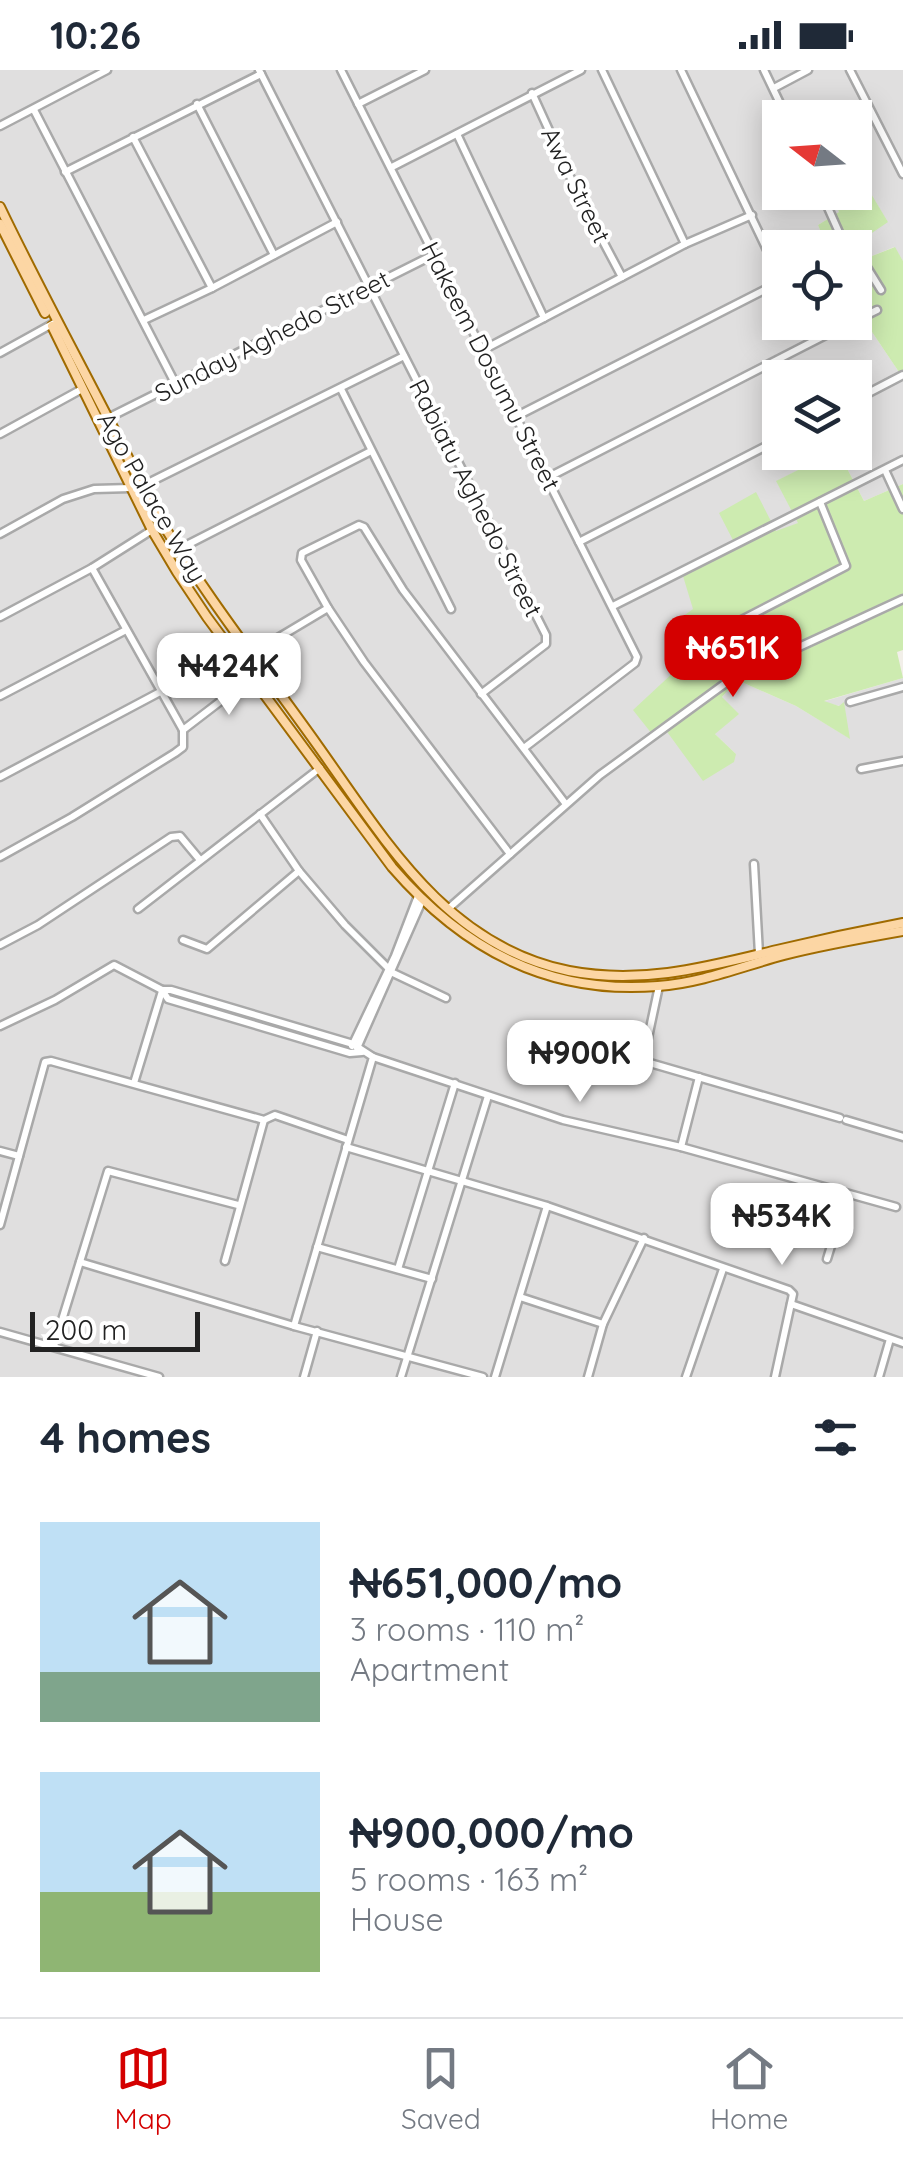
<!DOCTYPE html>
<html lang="en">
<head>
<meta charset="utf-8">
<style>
  body { margin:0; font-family:Quicksand,sans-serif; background:#f6f6f7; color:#1f2937; height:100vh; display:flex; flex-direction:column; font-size:38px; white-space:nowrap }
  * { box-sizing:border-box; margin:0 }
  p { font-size:32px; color:#747a83 }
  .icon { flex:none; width:55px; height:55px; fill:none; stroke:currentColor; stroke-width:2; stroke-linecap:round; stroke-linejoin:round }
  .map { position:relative; height:1307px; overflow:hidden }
  .side { display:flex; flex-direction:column; background:#fff; flex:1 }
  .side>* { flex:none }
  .needle { width:65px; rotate:287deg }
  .fabs { position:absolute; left:762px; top:30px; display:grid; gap:20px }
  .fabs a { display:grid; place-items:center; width:110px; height:110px; border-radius:0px; background:#fff; box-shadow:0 5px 25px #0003; font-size:50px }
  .scale { position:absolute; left:30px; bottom:25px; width:170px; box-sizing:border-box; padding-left:10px; border:5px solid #222; border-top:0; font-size:28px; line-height:35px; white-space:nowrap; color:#222; -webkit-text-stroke:8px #fff; paint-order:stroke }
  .price { position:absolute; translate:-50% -85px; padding:0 22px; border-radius:20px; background:#fff; color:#222; font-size:32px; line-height:65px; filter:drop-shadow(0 2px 5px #0008) }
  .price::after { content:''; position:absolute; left:50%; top:60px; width:30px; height:22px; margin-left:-15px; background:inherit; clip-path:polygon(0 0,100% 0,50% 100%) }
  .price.active { background:#d40000; color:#fff }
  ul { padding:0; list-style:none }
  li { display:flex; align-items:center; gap:30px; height:250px; padding:0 40px }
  li span { display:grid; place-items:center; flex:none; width:280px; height:200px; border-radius:0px; color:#555 }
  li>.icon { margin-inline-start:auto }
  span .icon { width:120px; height:120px; fill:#fffc; stroke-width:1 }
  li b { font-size:42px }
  h2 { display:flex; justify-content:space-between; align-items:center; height:120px; padding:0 40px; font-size:42px }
  .status { display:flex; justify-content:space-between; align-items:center; height:70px; padding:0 50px; background:#fff; direction:ltr }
  .status svg { height:28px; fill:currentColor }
  .tab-bar { display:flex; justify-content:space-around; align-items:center; height:140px; border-top:2px solid #e0e1e3; background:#fff; font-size:28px; color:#747a83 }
  .tab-bar a { display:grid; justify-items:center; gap:5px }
  .tab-bar .active { color:#d40000 }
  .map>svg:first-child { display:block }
  .residential { fill:#e0dfdf }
  .grass { fill:#cdebb0 }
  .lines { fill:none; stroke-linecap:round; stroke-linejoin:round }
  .minor-casing { stroke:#a9a9a9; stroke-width:11 }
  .major-casing { stroke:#a06b00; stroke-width:12 }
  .minor { stroke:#fff; stroke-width:6 }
  .major { stroke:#fcd6a4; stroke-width:8 }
  .labels { text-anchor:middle; stroke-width:8; stroke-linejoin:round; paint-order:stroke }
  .street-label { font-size:25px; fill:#222; stroke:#fff }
</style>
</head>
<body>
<div class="status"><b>10:26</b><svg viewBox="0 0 49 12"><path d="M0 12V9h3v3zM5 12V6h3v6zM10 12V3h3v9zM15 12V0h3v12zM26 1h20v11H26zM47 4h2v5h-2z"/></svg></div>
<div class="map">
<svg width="903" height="1307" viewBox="0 0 903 1307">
  <rect width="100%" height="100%" fill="#f2efe9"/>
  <path class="residential" d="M0,0H903V191L894,177L872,186L862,169L887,151L855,97V48H780V122L830,123L839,142L818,155L827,177L780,178V252H855V226L868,256L903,308V414L864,431L839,383L855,382V308H780V382L832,383L777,411L799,453L737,478L694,539L679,568L665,659L736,684L715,664L722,627L737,610L796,636L849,668L840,636L822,632L903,608V1307H0Z"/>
  <g class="grass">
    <path d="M855,97L888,152L863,169L872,186L895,177L903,191V308L868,256L855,226V178L827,177L818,155L839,142L830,123L855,122Z"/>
    <path d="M832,383H839L864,431L903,414V580L897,582L903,608L824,631L839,636L844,632L850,669L796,636L737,610L722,627L739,644L715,664L736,684L734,692L703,711L665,659L652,664L633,640L676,600L666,585L679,568L675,552L693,539L683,506L737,478L719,443L756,422L776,461L798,453L776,411Z"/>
  </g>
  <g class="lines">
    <g class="minor-casing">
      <g id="minor">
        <path d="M259,0L546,565V574L481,624"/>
        <path d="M341,0L637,587L635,593L524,678"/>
        <path d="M602,0L685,174"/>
        <path d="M681,0L780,207"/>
        <path d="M764,0L787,48"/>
        <path d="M850,0L903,104"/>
        <path d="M774,18L808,0"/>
        <path d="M532,23L578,124L622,207"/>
        <path d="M197,34L274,185"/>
        <path d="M358,34L425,0"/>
        <path d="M34,40L175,313"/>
        <path d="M0,56L107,0"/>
        <path d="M457,64L544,248"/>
        <path d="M133,67L212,218"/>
        <path d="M392,97L581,0"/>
        <path d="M65,102L261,4"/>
        <path d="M821,122L846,178"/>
        <path d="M855,178L881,220"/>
        <path d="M144,250L212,218L337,152"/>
        <path d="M855,251L877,240"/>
        <path d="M483,280L685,174L752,145"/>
        <path d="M0,283L54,253"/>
        <path d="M341,319L451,539"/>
        <path d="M855,330L903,305"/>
        <path d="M515,347L780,212"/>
        <path d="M108,348L435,184"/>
        <path d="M0,364L82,319"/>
        <path d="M885,400L903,439"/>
        <path d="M547,408L851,252"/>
        <path d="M142,416L404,286"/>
        <path d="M0,464L63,429L94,419L131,418"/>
        <path d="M579,472L780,369"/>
        <path d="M179,479L371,381"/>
        <path d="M92,498L183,660"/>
        <path d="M613,536L903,390"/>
        <path d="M0,547L92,498L152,460"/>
        <path d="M251,584L328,538"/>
        <path d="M730,610L703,570L846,496L820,432"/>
        <path d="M0,626L126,560"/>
        <path d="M850,632L903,617"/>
        <path d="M183,660L252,607"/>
        <path d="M861,699L903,691"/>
        <path d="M0,707L160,622"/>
        <path d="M260,744L299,801L345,855L393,903L446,928"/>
        <path d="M510,784L364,592L328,538L301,490L302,483L359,455L364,457L403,520L565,733"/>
        <path d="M0,787L72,747L175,683L183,677V660"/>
        <path d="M754,794L759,884"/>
        <path d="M138,839L320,698"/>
        <path d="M448,839L600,705L734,607L903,529"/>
        <path d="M183,870L207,879L299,801"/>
        <path d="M0,875L38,855L171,767L180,766L200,790"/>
        <path d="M162,920H171L353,974L373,987L294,1256"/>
        <path d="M0,956L55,930L114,895L162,920L168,929L350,983L362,982"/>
        <path d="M542,966L643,991L840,1048"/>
        <path d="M352,976L395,886L418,826"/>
        <path d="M357,978L422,831"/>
        <path d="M373,987L563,1050L681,1077L896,1137"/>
        <path d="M643,991L659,916"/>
        <path d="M134,1013L162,921"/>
        <path d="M846,1050L903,1067"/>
        <path d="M346,1077L547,1136L789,1220L793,1224L775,1307"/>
        <path d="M681,1077L699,1007"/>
        <path d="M0,1081L19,1086"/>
        <path d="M0,1155L45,992L51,991L264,1050L275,1045L348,1070"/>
        <path d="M317,1177L432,1209"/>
        <path d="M827,1189L847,1124"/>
        <path d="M225,1191L264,1050"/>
        <path d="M80,1192L294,1256L483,1307"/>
        <path d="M398,1199L455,1013"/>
        <path d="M520,1227L603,1254"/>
        <path d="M791,1234L903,1273"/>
        <path d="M0,1262L159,1307"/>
        <path d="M54,1276L108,1101L238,1135"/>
        <path d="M304,1307L317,1261"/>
        <path d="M401,1307L488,1026"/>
        <path d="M495,1307L547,1136"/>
        <path d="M588,1307L603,1254L644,1168"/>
        <path d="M686,1307L723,1199"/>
        <path d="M879,1307L890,1269"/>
      </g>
    </g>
    <g class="major-casing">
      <g id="major">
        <path d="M0,137C35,210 73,280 110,352C127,383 140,416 158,446C206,527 264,600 318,676C385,770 446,876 569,901C642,915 707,897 777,880C819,870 861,861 903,853"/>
        <path d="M0,154L45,243"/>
        <path d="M52,256L152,460L177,502L207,547L392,797C463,879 548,925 658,916C701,913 743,896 784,885C823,875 863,868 903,861"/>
      </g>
    </g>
    <use href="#minor" class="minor"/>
    <use href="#major" class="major"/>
  </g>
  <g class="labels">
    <g class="street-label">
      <text transform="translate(576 115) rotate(64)" y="9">Awa Street</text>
      <text transform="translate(272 266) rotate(-27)" y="9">Sunday Aghedo Street</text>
      <text transform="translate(491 296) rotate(63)" y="9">Hakeem Dosumu Street</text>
      <text transform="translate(152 427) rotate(60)" y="9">Ago Palace Way</text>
      <text transform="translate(476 428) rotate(63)" y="9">Rabiatu Aghedo Street</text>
    </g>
  </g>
</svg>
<div class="fabs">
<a><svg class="needle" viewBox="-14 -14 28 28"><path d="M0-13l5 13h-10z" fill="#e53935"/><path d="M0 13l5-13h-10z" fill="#747a83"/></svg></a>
<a><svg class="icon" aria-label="locate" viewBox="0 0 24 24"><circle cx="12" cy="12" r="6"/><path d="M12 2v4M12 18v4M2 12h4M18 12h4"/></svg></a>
<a><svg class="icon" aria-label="layers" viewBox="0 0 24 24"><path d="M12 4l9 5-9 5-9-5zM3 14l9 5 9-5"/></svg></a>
</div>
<div class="scale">200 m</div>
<b class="price active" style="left:733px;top:630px">₦651K</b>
<b class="price" style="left:229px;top:648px">₦424K</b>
<b class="price" style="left:580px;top:1035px">₦900K</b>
<b class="price" style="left:782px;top:1198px">₦534K</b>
</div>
<section class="side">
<h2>4 homes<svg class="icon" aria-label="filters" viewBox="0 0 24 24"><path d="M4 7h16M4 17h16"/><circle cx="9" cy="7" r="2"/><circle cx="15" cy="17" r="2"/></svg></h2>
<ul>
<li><span style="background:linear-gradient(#bfe0f5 75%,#7fa58c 0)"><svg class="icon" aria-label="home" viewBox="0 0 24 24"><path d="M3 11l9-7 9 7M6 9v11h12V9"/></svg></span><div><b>₦651,000/mo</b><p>3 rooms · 110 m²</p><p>Apartment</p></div></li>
<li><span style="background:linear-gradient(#bfe0f5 60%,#8fb573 0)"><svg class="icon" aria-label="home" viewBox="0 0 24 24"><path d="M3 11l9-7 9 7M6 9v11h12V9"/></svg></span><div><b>₦900,000/mo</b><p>5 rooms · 163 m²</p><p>House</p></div></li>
</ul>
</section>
<nav class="tab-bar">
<a class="active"><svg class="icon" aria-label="map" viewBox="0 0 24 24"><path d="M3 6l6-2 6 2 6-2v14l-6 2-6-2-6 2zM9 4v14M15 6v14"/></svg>Map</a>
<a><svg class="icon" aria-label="saved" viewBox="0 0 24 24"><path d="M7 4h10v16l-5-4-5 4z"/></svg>Saved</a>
<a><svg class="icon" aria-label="home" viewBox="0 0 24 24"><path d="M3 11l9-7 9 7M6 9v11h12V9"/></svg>Home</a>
</nav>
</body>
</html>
